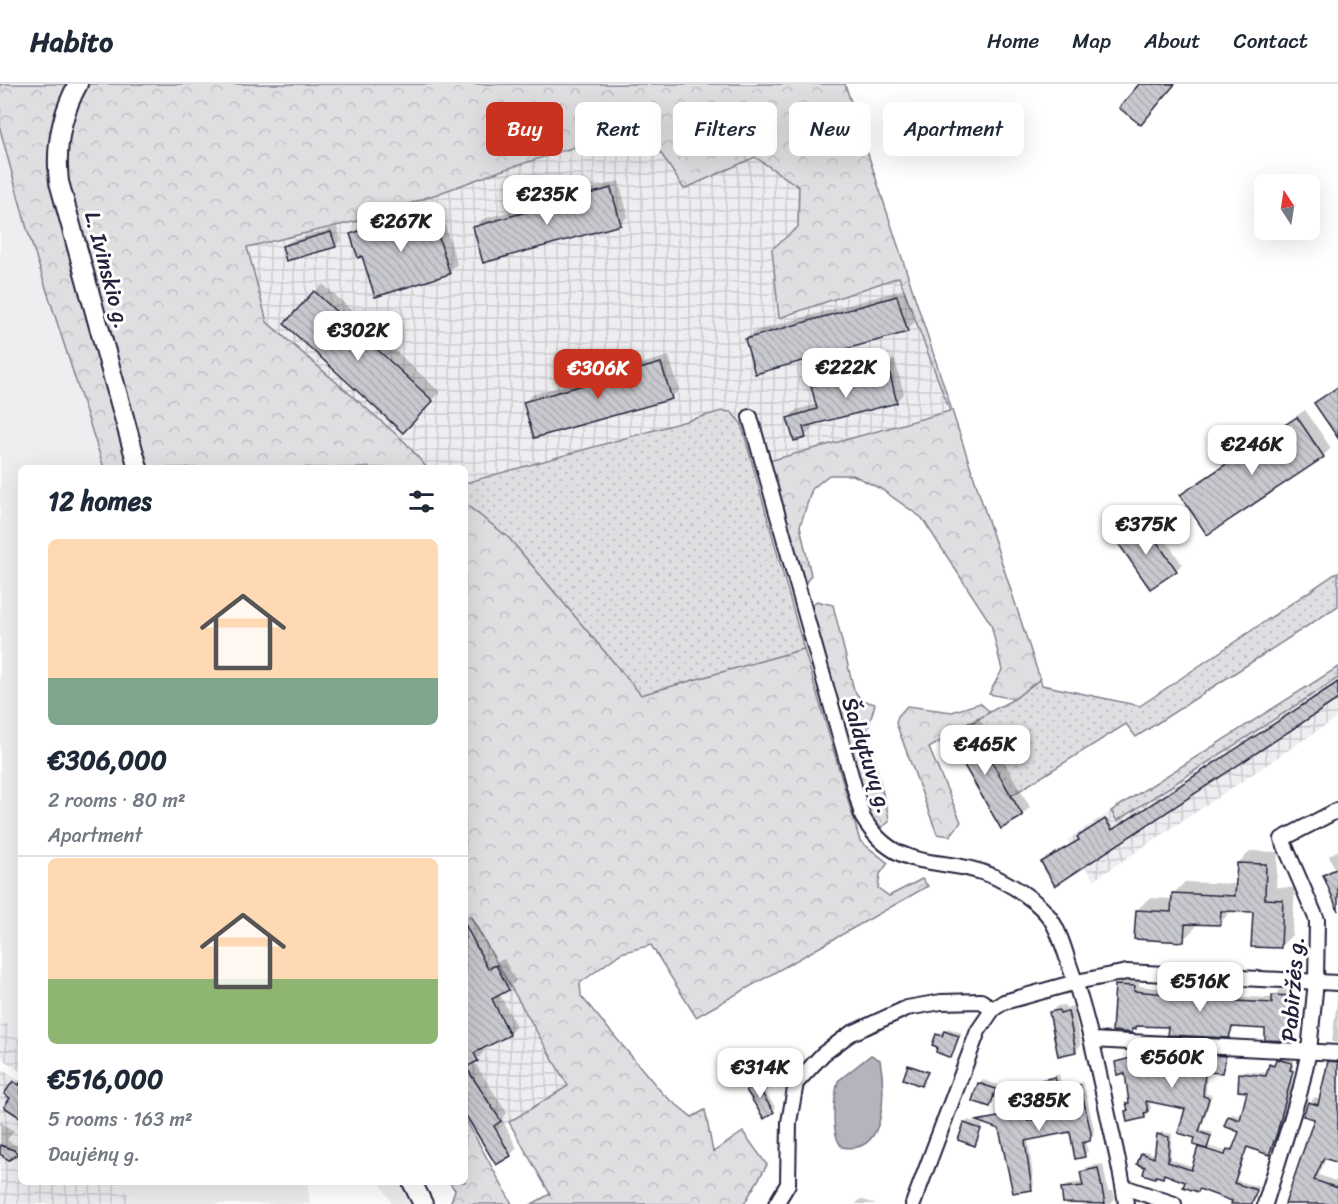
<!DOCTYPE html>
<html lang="en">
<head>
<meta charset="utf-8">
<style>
  body { margin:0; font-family:Sriracha,sans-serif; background:#f6f6f7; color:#1f2937; height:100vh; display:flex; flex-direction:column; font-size:22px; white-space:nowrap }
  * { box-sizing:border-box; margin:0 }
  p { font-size:20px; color:#747a83 }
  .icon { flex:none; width:33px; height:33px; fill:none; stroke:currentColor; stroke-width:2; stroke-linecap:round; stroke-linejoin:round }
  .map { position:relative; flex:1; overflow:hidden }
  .sheet { position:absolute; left:18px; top:381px; width:450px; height:720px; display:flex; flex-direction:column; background:#fff; border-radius:9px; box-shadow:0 6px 24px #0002 }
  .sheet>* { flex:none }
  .top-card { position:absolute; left:486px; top:18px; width:570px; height:54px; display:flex; gap:12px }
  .needle { width:39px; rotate:348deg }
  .buttons { position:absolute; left:1254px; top:90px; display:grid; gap:12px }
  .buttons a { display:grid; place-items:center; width:66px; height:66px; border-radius:9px; background:#fff; box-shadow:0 6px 24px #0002; font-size:30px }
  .price { position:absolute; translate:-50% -51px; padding:0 14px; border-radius:12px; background:#fff; color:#222; font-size:20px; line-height:39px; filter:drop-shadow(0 2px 3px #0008) }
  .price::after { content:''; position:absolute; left:50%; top:36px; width:18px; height:14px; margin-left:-9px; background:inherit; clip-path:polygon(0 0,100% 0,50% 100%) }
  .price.selected { background:#c8321e; color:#fff }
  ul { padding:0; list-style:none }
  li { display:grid; align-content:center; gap:12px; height:318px; padding:0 30px }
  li+li { border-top:2px solid #e0e1e3 }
  li span { display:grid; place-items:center; height:186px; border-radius:9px; color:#555 }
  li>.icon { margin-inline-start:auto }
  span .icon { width:108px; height:108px; fill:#fffc; stroke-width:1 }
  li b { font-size:26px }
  h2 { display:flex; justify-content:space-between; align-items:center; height:72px; padding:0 30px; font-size:26px }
  .pill { padding:0 21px; border-radius:9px; background:#fff; box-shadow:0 6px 24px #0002; font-size:21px; line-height:54px }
  .pill.selected { background:#c8321e; color:#fff }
  header { display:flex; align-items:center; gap:36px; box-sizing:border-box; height:84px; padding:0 30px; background:#fff; border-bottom:2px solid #e0e1e3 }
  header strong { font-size:28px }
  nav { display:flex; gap:33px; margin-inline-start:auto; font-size:21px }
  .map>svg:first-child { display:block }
  .built { fill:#eeeef1 }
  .industrial { fill:url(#industrial-grid) }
  .grass { fill:url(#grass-dots); stroke:#80808e; stroke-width:1.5 }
  .forest { fill:url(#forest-crowns); stroke:#80808e; stroke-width:1.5 }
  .water { fill:#b4b4bc; stroke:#7a7a88; stroke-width:1.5 }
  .shadow { fill:#0003 }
  .building { fill:url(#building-back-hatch); stroke:#22223b; stroke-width:1.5 }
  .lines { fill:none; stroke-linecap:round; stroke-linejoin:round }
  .minor-casing { stroke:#22223b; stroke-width:18 }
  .tertiary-casing { stroke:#22223b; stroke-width:22 }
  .minor { stroke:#fff; stroke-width:14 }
  .tertiary { stroke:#fff; stroke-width:18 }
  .labels { text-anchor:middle; stroke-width:6; stroke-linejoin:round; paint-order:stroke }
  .street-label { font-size:22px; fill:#22223b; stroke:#fff }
</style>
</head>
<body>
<header>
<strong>Habito</strong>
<nav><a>Home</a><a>Map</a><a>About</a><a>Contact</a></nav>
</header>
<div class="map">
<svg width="1338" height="1120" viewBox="0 0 1338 1120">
  <defs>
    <pattern id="industrial-grid" width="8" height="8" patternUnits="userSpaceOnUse" patternTransform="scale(1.5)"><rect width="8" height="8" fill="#eeeef1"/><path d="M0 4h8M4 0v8" fill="none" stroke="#ccccd0"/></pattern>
    <pattern id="grass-dots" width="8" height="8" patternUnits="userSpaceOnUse" patternTransform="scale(1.5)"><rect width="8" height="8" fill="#dfdfe2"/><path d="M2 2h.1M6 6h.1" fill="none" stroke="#bfbfc3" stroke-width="1.8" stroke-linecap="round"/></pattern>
    <pattern id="forest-crowns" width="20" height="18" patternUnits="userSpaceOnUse" patternTransform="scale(1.5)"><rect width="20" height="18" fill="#dfdfe2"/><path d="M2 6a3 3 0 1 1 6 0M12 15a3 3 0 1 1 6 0" fill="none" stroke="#bfbfc3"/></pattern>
    <pattern id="building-back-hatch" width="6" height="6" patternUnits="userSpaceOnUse" patternTransform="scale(1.5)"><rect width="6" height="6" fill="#c8c8cf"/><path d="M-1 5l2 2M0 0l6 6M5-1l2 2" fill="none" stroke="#acacb3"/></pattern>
  </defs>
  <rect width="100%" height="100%" fill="#fff"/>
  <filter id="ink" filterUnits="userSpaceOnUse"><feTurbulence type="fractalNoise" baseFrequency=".0167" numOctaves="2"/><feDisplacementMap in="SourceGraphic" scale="12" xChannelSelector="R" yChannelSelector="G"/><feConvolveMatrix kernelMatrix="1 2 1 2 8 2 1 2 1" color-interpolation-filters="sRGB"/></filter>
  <g filter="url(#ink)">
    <g class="built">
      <path d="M0,45L27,145L104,384H21V958L0,931Z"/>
      <path d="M119,1098H307L310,1120H135Z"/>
      <path d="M380,1098H399L410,1120H392Z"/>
    </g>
    <g class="industrial">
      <path d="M618,49L657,63L684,105L755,73L799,102L798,143L899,193L950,327L753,382L741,339L722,327L465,399V384H427L405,358L267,238L247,163L374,133L500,87Z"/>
      <path d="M1338,594V633L1094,796L1067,756L1111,727L1117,737Z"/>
      <path d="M469,832L568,1002L479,1056L465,1034V834Z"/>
      <path d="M0,931L21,958V988L0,973Z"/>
      <path d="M0,983L21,998V1098H119L135,1120H0Z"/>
    </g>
    <g class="grass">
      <path d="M722,327L731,328L741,339L804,565L641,611L508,453L465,420V399Z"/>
      <path d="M1338,488V522L1136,653L1126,640L1011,712L969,639L1014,615L1040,595L1042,601L1140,622Z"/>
      <path d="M1338,583V594L1117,737L1111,727Z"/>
    </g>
    <g class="forest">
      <path d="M0,0H845L1040,595L1014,615L989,610L1002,586L991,540L922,434L881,405L853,391H829L812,405L800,442L811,491L804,501L769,377L950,327L899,193L779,234L772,165L798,143L799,103L755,73L684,105L657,63L618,49L500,87L374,133L247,163L267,238L405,358L427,384H104L27,145L0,45Z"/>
      <path d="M465,420L508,453L641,611L804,565L860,757L888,779L880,790L878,804L889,812L922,795L928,802L696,933L651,861L621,869L580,899L581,912L663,1010L692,1033L705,1026L713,1068L743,1048L767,1081L744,1120H532L550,1110L509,1038L568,1002L470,832L465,834Z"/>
      <path d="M817,517L833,521L854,606L861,616L875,620L867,648L888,729L889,738L882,743L872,736L864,718L809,523Z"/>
      <path d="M980,619L990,628L929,664L961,738L950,752L937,750L896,639L898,632L907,622L952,628Z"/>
      <path d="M465,1034L512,1120H450L455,1106L449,1098H465Z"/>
    </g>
    <path class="water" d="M871,971L880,976C885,1005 888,1072 842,1063C830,1050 834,1014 838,997Z"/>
    <g class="shadow">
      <path d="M619,97L628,132L620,140L475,144L483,135Z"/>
      <path d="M438,118L457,180L449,188L363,170L352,150L360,142Z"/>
      <path d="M337,143L341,156L335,162H284L290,157Z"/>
      <path d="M323,200L440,308L411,339L315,208Z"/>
      <path d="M905,205L915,238L907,246L747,255L755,247Z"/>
      <path d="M669,272L679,306L671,314L525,318L533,310Z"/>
      <path d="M895,276L904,310L896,317L811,340L812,345L805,352L789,334L796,326L817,320L813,303L820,295Z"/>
      <path d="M1305,326L1331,364L1323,372L1182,411Z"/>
      <path d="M1150,433L1182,480L1176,486L1118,457Z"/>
      <path d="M1338,599V614L1055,800L1081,752L1107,735L1114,745Z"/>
      <path d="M978,632L1030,723L1022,731L949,652Z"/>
      <path d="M1338,766V824L1325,792L1335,785L1329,772Z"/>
      <path d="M1251,767L1278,768L1276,803L1295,804L1292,851L1280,863L1254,827L1232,826L1219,840L1196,839L1195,844L1183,856L1137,826L1149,814L1173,815V810L1185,798L1237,800L1238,779Z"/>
      <path d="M472,831L496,878L504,875L516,897L499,909L516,942L509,950L482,964L484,968L474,978L507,1029L502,1035L517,1064L510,1071L465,1029V835Z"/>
      <path d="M1122,896L1140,897L1139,902L1179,906L1184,900L1234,903V910H1241V913L1274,914L1279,906L1296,907L1294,950L1288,956L1267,943H1235L1228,953L1169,942L1138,941L1131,947L1117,901Z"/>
      <path d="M1338,909V959L1332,958Z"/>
      <path d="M1065,921V924L1073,922L1081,961L1075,967L1051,928L1057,922Z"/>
      <path d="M948,944L962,949L951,972L937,951Z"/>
      <path d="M1176,967L1228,969L1222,988L1207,987L1206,1010L1212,1011L1201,1045L1213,1049L1207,1062L1228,1068L1231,1063L1234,1064L1241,1047L1229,1033L1232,1030L1242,1033L1249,1006L1240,990L1243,987L1268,989L1270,981L1277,979L1280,973L1294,976L1291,1007L1272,1066L1269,1069L1248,1062L1236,1096L1259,1103L1253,1120H1232L1234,1116L1200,1104L1198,1107L1187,1097L1165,1089L1162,1092L1147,1082L1142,1070L1145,1067L1156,1071L1158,1051L1161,1048L1172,1050L1170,1075L1194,1083L1232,1074L1233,1071L1201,1062L1187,1024L1149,1016L1151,1024L1145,1033L1126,1027L1130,1017L1126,987L1116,979L1138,971L1140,978L1172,980L1173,970Z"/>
      <path d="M1335,973H1338V1077L1326,1074L1319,1091L1338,1098V1120H1287L1316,1034L1310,1019L1315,1013L1321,1015L1330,978Z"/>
      <path d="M911,981L928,987L922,999L910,982Z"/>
      <path d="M1059,990L1061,1001L1045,1007L1042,997Z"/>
      <path d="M766,994L770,1000L763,1005L776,1024L765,1033L750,1004Z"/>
      <path d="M983,996L998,1001L989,1021L979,1000Z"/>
      <path d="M1014,997L1025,1002L1031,1034L1067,1027L1063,1005L1083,998L1094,1045L1093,1052L1085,1057L1088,1068L1084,1071L1071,1047L1028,1055L1034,1101L1031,1105L1001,1043L979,1036L1017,1028L1011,1000Z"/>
      <path d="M968,1036L983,1041L975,1060L965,1040Z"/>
      <path d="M0,1038L14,1047L7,1056L21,1064L11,1074L2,1069L0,1072Z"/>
      <path d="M1103,1080L1108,1107H1113L1115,1114L1111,1120H1076L1063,1105L1068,1100L1084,1098L1082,1088L1087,1083Z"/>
      <path d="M860,1115L876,1120H856Z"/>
    </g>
    <g class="building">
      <path d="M1139,0H1175L1141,41L1119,24Z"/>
      <path d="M611,104L621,141L483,179L473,143Z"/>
      <path d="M430,125L450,190L375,213L362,172L358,174L350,150Z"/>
      <path d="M331,148L336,163L286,177L282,162Z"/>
      <path d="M314,207L433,317L403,349L284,240Z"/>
      <path d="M897,212L908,248L755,290L745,255Z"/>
      <path d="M661,279L672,315L534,354L523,318Z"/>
      <path d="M888,282L897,319L803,343L806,354L794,357L787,334L817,325L811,302Z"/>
      <path d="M1338,303V354L1314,319Z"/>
      <path d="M1297,333L1324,373L1207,451L1180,411Z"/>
      <path d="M1143,438L1177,487L1150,505L1116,456Z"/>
      <path d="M1338,598V615L1055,802L1041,778L1079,756L1077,753L1105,735L1112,746Z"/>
      <path d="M969,639L1023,732L1001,745L947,652Z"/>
      <path d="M1237,779L1266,780L1265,815L1283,816L1281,864L1251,863L1253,828L1221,827L1220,841L1185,840L1184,858L1134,855L1136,826L1171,828L1172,809L1235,812Z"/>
      <path d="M1338,784V827L1323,791Z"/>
      <path d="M465,840L488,885L496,881L509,906L492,915L510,951L474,969L478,977L466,983L501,1037L494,1042L511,1072L496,1081L465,1030Z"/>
      <path d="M1115,901L1135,902L1134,907L1177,911V905L1230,908L1229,915H1237L1236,917L1272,919V911L1291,912L1289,957L1265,956V945L1232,943L1229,954L1167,951L1168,943L1136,942V945H1132V949L1112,947Z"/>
      <path d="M1059,926L1060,929L1068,927L1076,968L1058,972L1049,928Z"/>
      <path d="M944,947L959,952L951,974L936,968L937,963L932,961L936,950L942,952Z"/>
      <path d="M1172,969L1226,972L1222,989L1205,988L1203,1012L1209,1014L1199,1048L1211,1052L1207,1065L1193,1061L1195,1054L1178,1049L1185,1025L1146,1017L1148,1028L1144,1029L1145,1034L1127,1038L1125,1027L1128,1026L1126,1019H1129L1125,989L1117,991L1115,978L1135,973L1137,981L1171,983Z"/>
      <path d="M1276,975L1292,979L1290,986L1293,987L1277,1049L1269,1071L1247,1063L1234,1099L1257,1106L1252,1120H1231L1232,1117L1199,1105L1198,1108L1183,1103L1185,1098L1164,1090L1163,1094L1156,1092L1155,1094L1143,1090L1145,1083L1137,1080L1141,1069L1154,1074L1157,1050L1169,1053L1168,1078L1191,1086L1198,1063L1225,1071L1227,1065L1232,1066L1239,1048L1224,1042L1228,1032L1240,1036L1247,1008L1238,1007L1239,989L1266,992L1269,980L1274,982Z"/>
      <path d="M1328,977L1338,978V1079L1324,1074L1314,1096L1338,1104V1120H1285L1314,1035L1303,1032L1308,1018L1318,1021Z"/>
      <path d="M908,981L928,988L921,1002L903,995Z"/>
      <path d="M1055,993L1058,1006L1044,1009L1041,996Z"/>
      <path d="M763,995L768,1004L761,1008L774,1028L764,1035L746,1006Z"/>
      <path d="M13,997L19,1001L21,997V1034L4,1023L10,1014L4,1010Z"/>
      <path d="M978,999L996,1005L990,1023L972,1017Z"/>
      <path d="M1010,999L1022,1005L1028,1037L1066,1029L1061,1005L1080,1001L1091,1049L1090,1057L1082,1059L1085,1073L1075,1075L1070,1048L1025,1057L1032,1106L1013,1109L999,1045L976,1037L1015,1030Z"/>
      <path d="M964,1039L981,1045L975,1062L958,1056Z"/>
      <path d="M0,1061L14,1066L18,1070L9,1076L0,1070Z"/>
      <path d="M1098,1084L1105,1120L1063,1119L1061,1104L1083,1102L1080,1088Z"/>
    </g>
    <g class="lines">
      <g class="minor-casing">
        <g id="minor">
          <path d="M750,333L863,734C898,792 943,770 995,793C1013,802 1038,817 1050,834C1059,847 1064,864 1069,880C1085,924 1095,971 1105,1017C1112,1051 1121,1085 1126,1120"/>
          <path d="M1092,956L1338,969"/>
          <path d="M1124,1103L1174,1120"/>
          <path d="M776,1120L788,1100L789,1038L796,999L823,970L850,950L907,924L941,918L981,917L993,925"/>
          <path d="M913,1120L978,947L993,925L1004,918L1076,898L1127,888L1338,899"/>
          <path d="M1265,1120L1300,1007L1309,967L1316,897L1317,836L1282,755L1338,726"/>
        </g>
      </g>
      <g class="tertiary-casing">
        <g id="tertiary">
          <path d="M78,0C61,31 55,63 59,98L138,384"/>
          <path d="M412,1098L423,1120"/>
        </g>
      </g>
      <use href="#minor" class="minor"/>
      <use href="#tertiary" class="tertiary"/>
    </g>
  </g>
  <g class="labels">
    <g class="street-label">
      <text transform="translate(108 186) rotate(75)" y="8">L. Ivinskio g.</text>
      <text transform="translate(868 671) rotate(72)" y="8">Šaldytuvų g.</text>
      <text transform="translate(1292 905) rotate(-86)" y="8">Pabiržės g.</text>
    </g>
  </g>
</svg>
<div class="buttons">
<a><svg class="needle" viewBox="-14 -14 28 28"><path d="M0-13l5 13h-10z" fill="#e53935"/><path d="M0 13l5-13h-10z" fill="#747a83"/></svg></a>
</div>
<b class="price" style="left:547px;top:142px">€235K</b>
<b class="price" style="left:401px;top:169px">€267K</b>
<b class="price" style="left:358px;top:278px">€302K</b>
<b class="price" style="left:846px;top:315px">€222K</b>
<b class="price selected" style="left:598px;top:316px">€306K</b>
<b class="price" style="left:1252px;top:392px">€246K</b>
<b class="price" style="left:1146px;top:472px">€375K</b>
<b class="price" style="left:985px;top:692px">€465K</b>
<b class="price" style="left:1200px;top:929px">€516K</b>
<b class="price" style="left:1172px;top:1005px">€560K</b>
<b class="price" style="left:760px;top:1015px">€314K</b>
<b class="price" style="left:1039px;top:1048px">€385K</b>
<div class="top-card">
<a class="pill selected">Buy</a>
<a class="pill">Rent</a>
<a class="pill">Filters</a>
<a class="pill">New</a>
<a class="pill">Apartment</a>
</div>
<section class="sheet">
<h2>12 homes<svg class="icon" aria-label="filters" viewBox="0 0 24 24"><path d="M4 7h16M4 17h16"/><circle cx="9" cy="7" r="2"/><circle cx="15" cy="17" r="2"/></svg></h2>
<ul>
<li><span style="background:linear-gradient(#ffd9b3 75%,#7fa58c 0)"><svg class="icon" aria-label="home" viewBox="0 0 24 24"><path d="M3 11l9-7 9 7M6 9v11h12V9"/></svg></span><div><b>€306,000</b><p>2 rooms · 80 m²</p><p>Apartment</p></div></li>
<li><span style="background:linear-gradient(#ffd9b3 65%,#8fb573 0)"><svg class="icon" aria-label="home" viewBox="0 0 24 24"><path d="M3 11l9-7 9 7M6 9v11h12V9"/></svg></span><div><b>€516,000</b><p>5 rooms · 163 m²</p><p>Daujėnų g.</p></div></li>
</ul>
</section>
</div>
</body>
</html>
